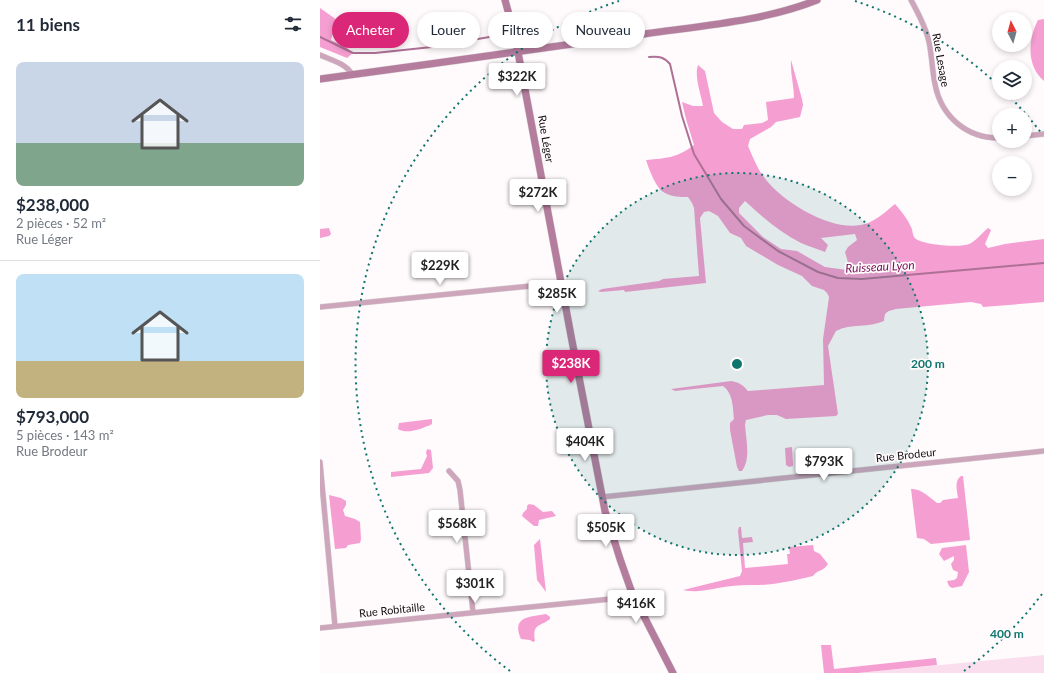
<!DOCTYPE html>
<html lang="fr">
<head>
<meta charset="utf-8">
<style>
  body { margin:0; font-family:Lato,sans-serif; background:#f2f2f3; color:#1f2937; height:100vh; display:flex; flex-direction:column; font-size:15px; white-space:nowrap }
  * { box-sizing:border-box; margin:0 }
  p { font-size:13px; color:#747a83 }
  .icon { flex:none; width:22px; height:22px; fill:none; stroke:currentColor; stroke-width:2; stroke-linecap:round; stroke-linejoin:round }
  .map { position:relative; flex:1; overflow:hidden }
  .details { display:flex; flex-direction:column; background:#fff; width:320px }
  .details>* { flex:none }
  .banner { position:absolute; left:12px; top:12px; width:380px; height:36px; display:flex; gap:8px }
  .needle { width:26px; rotate:354deg }
  .tools { position:absolute; left:672px; top:12px; display:grid; gap:8px }
  .tools a { display:grid; place-items:center; width:40px; height:40px; border-radius:50%; background:#fff; box-shadow:0 2px 6px #0003; font-size:20px }
  .price { position:absolute; translate:-50% -34px; padding:0 9px; border-radius:4px; background:#fff; color:#222; font-size:13px; line-height:26px; filter:drop-shadow(0 1px 2px #0008) }
  .price::after { content:''; position:absolute; left:50%; top:24px; width:12px; height:9px; margin-left:-6px; background:inherit; clip-path:polygon(0 0,100% 0,50% 100%) }
  .price.current { background:#db2777; color:#fff }
  ul { padding:0; list-style:none }
  li { display:grid; align-content:center; gap:8px; height:212px; padding:0 16px }
  li+li { border-top:1px solid #e0e1e3 }
  li span { display:grid; place-items:center; height:124px; border-radius:8px; color:#555 }
  li>.icon { margin-inline-start:auto }
  span .icon { width:72px; height:72px; fill:#fffc; stroke-width:1 }
  li b { font-size:17px }
  h2 { display:flex; justify-content:space-between; align-items:center; height:48px; padding:0 16px; font-size:17px }
  .pill { padding:0 14px; border-radius:18px; background:#fff; box-shadow:0 2px 6px #0003; font-size:14px; line-height:36px }
  .pill.current { background:#db2777; color:#fff }
  main { display:flex; flex:1; min-height:0 }
  .map>svg:first-child { display:block }
  .green { fill:#fadeed }
  .forest { fill:#f59ed1; fill-rule:evenodd }
  .lines { fill:none; stroke-linecap:round; stroke-linejoin:round }
  .stream { stroke:#ae7095; stroke-width:2 }
  .street-casing { stroke:#d9d4d6; stroke-width:6 }
  .secondary-casing { stroke:#d9d4d6; stroke-width:8 }
  .street { stroke:#cda6bc; stroke-width:5 }
  .secondary { stroke:#b47c9d; stroke-width:7 }
  .ring { fill:none; stroke:#0f766e; stroke-width:2; stroke-dasharray:2 4 }
  .labels { text-anchor:middle; stroke-width:3.5; stroke-linejoin:round; paint-order:stroke }
  .street-label { font-size:11px; fill:#130f11; stroke:#fffafc }
  .water-label { font-size:12px; font-style:italic; fill:#761158; stroke:#fffafc }
  .centre { fill:#0f766e; stroke:#fffafc; stroke-width:2 }
  .ring-label { font-size:12px; text-anchor:middle; font-weight:bold; fill:#0f766e; stroke:#fffafc; stroke-width:3.5; stroke-linejoin:round; paint-order:stroke }
</style>
</head>
<body>
<main>
<section class="details">
<h2>11 biens<svg class="icon" aria-label="filters" viewBox="0 0 24 24"><path d="M4 7h16M4 17h16"/><circle cx="9" cy="7" r="2"/><circle cx="15" cy="17" r="2"/></svg></h2>
<ul>
<li><span style="background:linear-gradient(#c9d6e8 65%,#7fa58c 0)"><svg class="icon" aria-label="home" viewBox="0 0 24 24"><path d="M3 11l9-7 9 7M6 9v11h12V9"/></svg></span><div><b>$238,000</b><p>2 pièces · 52 m²</p><p>Rue Léger</p></div></li>
<li><span style="background:linear-gradient(#bfe0f5 70%,#c2b280 0)"><svg class="icon" aria-label="home" viewBox="0 0 24 24"><path d="M3 11l9-7 9 7M6 9v11h12V9"/></svg></span><div><b>$793,000</b><p>5 pièces · 143 m²</p><p>Rue Brodeur</p></div></li>
</ul>
</section>
<div class="map">
<svg width="724" height="673" viewBox="0 0 724 673">
  <rect width="100%" height="100%" fill="#fffafc"/>
  <path class="green" d="M724,655V673H538Z"/>
  <g class="forest">
    <path d="M0,8L17,20L11,40L26,47L33,53L27,58L0,47Z"/>
    <path d="M724,19V81C706,66 708,39 718,20Z"/>
    <path d="M471,60L482,99L483,105L480,117L456,122L451,127L430,139L428,146C433,157 438,171 447,181C465,203 511,231 541,225C554,223 565,212 575,204C581,211 587,218 591,227C593,230 592,235 595,238C601,245 641,248 649,244C656,241 662,233 668,228L671,230L665,244L668,248L685,244L724,239V302L663,307L661,304L651,302L576,309C566,312 565,311 564,321C549,328 531,323 516,331L508,346L518,414L516,416L466,419L457,415H448L426,420L425,425C426,439 431,459 422,471H419L417,467L410,430V423L414,419C413,408 413,393 403,386L355,391L351,389L411,381C419,382 423,385 428,391L504,385L503,339L509,297L507,293L504,290L492,286L482,276L458,265L426,246L421,238L410,233L398,216L389,211L384,212L380,218L386,283L305,292L304,290L281,292L278,291L282,289L339,281L343,279L379,276L374,208L372,203L368,197C360,197 352,197 345,193C336,189 329,169 326,160C347,158 357,158 374,145L366,119L362,102L373,106H383C381,94 374,77 378,65L385,71L394,113L402,122L413,129H422L424,125L442,123L448,120L446,102L474,98C474,85 470,73 471,60ZM425,201C442,217 460,232 481,243C488,246 497,249 505,252L508,245L501,238L535,234L537,240L528,247L525,252L529,266L527,270L505,267L477,251L461,249L443,237L419,213V208Z"/>
    <path d="M9,228L11,234L9,236L0,238V229Z"/>
    <path d="M112,419V424C104,428 87,435 78,429L79,423Z"/>
    <path d="M472,447L473,464V466L469,467L466,465L465,448Z"/>
    <path d="M107,449L111,450L113,468L109,473L71,477V472L101,469L107,456L106,453Z"/>
    <path d="M641,476H643L650,540L611,544L604,539L597,538L591,489C601,488 610,498 617,503H620L623,500L638,498C637,490 634,481 641,476Z"/>
    <path d="M9,495L21,498L26,501V505L23,510L25,516L35,519L40,522L41,539L40,543L28,545L26,548L15,549Z"/>
    <path d="M209,504L214,505L223,512L232,511L236,516L219,520L218,526H214L202,516L203,513L207,509V506Z"/>
    <path d="M419,527H421L422,538L432,537L433,542L423,543L425,568L468,564L467,554H470L469,547L493,545L494,551L500,554L508,564C503,572 498,569 493,576C480,579 467,582 453,584C440,586 426,584 412,586C396,587 380,594 363,590L420,576L422,571L418,531Z"/>
    <path d="M220,539L226,592L217,580L214,545Z"/>
    <path d="M646,545L649,572L642,586L632,588L629,586L627,581L634,580L637,578L638,572L633,570L631,564L634,560V556L624,561L619,554L622,548Z"/>
    <path d="M226,614L230,617V619C220,627 212,623 215,641L213,642L210,640L201,639C191,616 210,617 226,614Z"/>
    <path d="M511,645L514,669L616,658L617,665L538,673H504L501,645Z"/>
  </g>
  <g class="lines">
    <g class="stream">
      <path d="M0,37L33,53H55L112,47L175,36"/>
      <path d="M329,57C339,56 344,57 350,64L362,116L374,154L401,199L424,226L458,251L498,272L518,278L542,279L724,263"/>
    </g>
    <g class="street-casing">
      <g id="street">
        <path d="M591,0C598,13 606,27 609,42C612,56 612,70 615,84C621,116 646,138 679,138"/>
        <path d="M0,55C11,60 25,63 32,74"/>
        <path d="M705,136L724,134"/>
        <path d="M0,307L241,283"/>
        <path d="M0,462L15,626"/>
        <path d="M129,471L138,481L140,490L153,612"/>
        <path d="M282,497L724,451"/>
        <path d="M0,628L291,599L312,593"/>
      </g>
    </g>
    <g class="secondary-casing">
      <g id="secondary">
        <path d="M185,0L191,22L198,52L252,341L285,511L300,559L312,593L353,673"/>
        <path d="M0,79C108,64 216,50 324,34C380,26 445,21 497,0"/>
      </g>
    </g>
    <use href="#street" class="street"/>
    <use href="#secondary" class="secondary"/>
  </g>
  <circle cx="417" cy="364" r="191" fill="#0f766e" fill-opacity=".12"/>
  <g class="ring">
    <circle cx="417" cy="364" r="191"/>
    <path d="M722 594A382 382 0 0 1 644 671M190 671A382 382 0 0 1 299 1M535 1A382 382 0 0 1 678 85M687 94A382 382 0 0 1 722 134"/>
  </g>
  <g class="labels">
    <g class="street-label">
      <text transform="translate(621 60) rotate(80)" y="4">Rue Lesage</text>
      <text transform="translate(226 139) rotate(80)" y="4">Rue Léger</text>
      <text transform="translate(586 455) rotate(-6)" y="4">Rue Brodeur</text>
      <text transform="translate(72 610) rotate(-6)" y="4">Rue Robitaille</text>
    </g>
    <g class="water-label">
      <text transform="translate(560 267) rotate(-3)" y="4">Ruisseau Lyon</text>
    </g>
  </g>
  <circle cx="417" cy="364" r="6" class="centre"/>
  <g class="ring-label">
    <text x="608" y="368">200 m</text>
    <text x="687" y="638">400 m</text>
  </g>
</svg>
<div class="tools">
<a><svg class="needle" viewBox="-14 -14 28 28"><path d="M0-13l5 13h-10z" fill="#e53935"/><path d="M0 13l5-13h-10z" fill="#747a83"/></svg></a>
<a><svg class="icon" aria-label="layers" viewBox="0 0 24 24"><path d="M12 4l9 5-9 5-9-5zM3 14l9 5 9-5"/></svg></a>
<a>+</a>
<a>−</a>
</div>
<b class="price" style="left:197px;top:97px">$322K</b>
<b class="price" style="left:218px;top:213px">$272K</b>
<b class="price" style="left:120px;top:286px">$229K</b>
<b class="price" style="left:237px;top:314px">$285K</b>
<b class="price current" style="left:251px;top:384px">$238K</b>
<b class="price" style="left:265px;top:462px">$404K</b>
<b class="price" style="left:504px;top:482px">$793K</b>
<b class="price" style="left:137px;top:544px">$568K</b>
<b class="price" style="left:286px;top:548px">$505K</b>
<b class="price" style="left:155px;top:604px">$301K</b>
<b class="price" style="left:316px;top:624px">$416K</b>
<div class="banner">
<a class="pill current">Acheter</a>
<a class="pill">Louer</a>
<a class="pill">Filtres</a>
<a class="pill">Nouveau</a>
</div>
</div>
</main>
</body>
</html>
